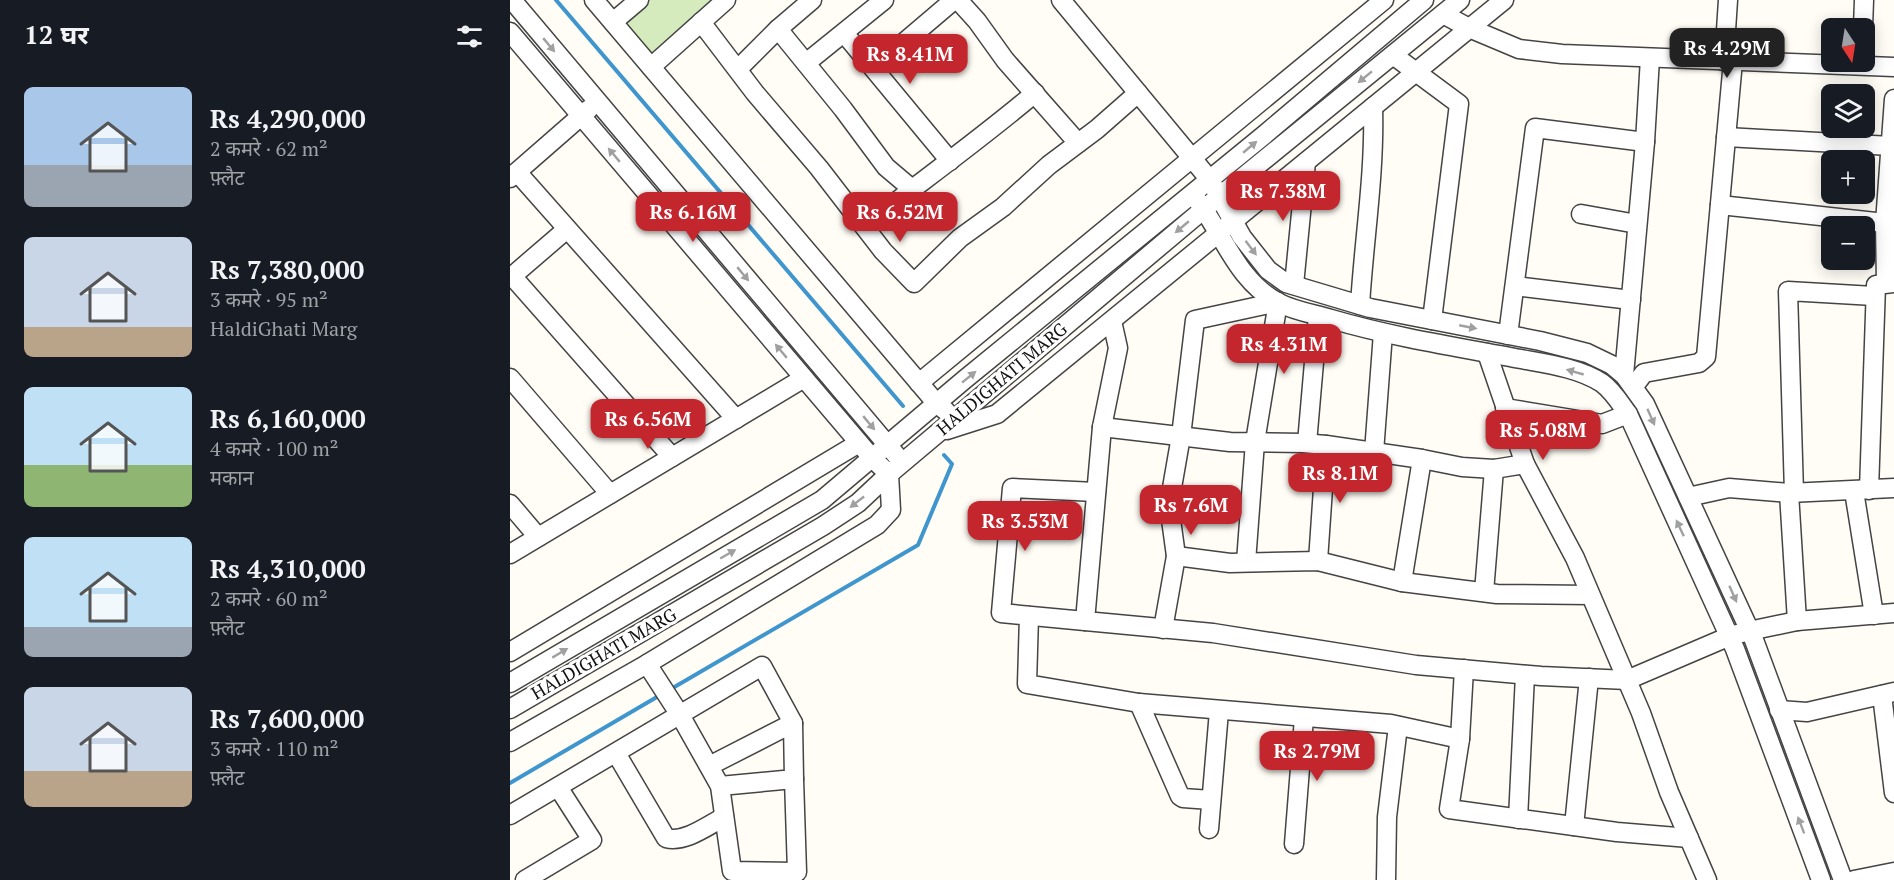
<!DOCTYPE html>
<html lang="hi">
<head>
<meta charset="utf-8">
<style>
  body { margin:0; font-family:"PT Serif","Noto Sans Devanagari",serif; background:#20242c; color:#f1f3f6; height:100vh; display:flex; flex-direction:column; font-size:22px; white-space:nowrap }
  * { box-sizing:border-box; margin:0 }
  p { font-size:20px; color:#9ea1a6 }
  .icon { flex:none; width:33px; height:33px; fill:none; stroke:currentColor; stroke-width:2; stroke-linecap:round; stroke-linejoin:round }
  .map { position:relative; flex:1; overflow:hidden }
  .side { display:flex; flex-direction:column; background:#171b24; width:510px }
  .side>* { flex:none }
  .needle { width:39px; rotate:168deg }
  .controls { position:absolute; left:1311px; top:18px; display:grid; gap:12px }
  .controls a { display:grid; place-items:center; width:54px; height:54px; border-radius:9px; background:#171b24; box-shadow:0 3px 15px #0003; font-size:30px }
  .price { position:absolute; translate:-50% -51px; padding:0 14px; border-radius:12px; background:#c4262e; color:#fff; font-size:20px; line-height:39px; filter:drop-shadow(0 2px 3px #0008) }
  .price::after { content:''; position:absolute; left:50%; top:36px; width:18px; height:14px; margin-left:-9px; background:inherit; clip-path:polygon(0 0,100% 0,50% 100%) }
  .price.current { background:#222; color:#fff }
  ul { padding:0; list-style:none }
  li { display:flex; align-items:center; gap:18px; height:150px; padding:0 24px }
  li span { display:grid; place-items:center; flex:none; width:168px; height:120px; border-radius:9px; color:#555 }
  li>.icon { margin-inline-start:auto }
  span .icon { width:72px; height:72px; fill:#fffc; stroke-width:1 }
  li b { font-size:26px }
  h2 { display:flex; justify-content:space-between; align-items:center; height:72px; padding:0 24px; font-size:26px }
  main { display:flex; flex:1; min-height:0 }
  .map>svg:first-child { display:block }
  .green { fill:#d5ebbd }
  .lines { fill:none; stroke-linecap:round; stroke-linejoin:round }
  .stream { stroke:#3f96cf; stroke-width:4 }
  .minor-casing { stroke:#444; stroke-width:21 }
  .minor { stroke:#fff; stroke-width:18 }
  .oneway { fill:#a0a0a0 }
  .labels { text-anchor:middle; stroke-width:6; stroke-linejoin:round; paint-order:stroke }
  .street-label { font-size:18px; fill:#111; stroke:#fff }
</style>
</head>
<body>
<main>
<section class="side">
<h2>12 घर<svg class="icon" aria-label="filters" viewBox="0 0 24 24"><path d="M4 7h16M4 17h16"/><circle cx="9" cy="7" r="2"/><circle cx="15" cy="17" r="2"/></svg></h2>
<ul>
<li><span style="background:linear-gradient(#a9c7e8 65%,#9aa5b1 0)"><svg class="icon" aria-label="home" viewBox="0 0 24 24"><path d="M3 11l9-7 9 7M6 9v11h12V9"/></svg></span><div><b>Rs 4,290,000</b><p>2 कमरे · 62 m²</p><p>फ़्लैट</p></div></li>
<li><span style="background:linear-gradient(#c9d6e8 75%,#b9a48a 0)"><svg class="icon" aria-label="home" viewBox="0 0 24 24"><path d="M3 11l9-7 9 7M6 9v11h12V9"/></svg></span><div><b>Rs 7,380,000</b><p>3 कमरे · 95 m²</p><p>HaldiGhati Marg</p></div></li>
<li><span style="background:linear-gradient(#bfe0f5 65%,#8fb573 0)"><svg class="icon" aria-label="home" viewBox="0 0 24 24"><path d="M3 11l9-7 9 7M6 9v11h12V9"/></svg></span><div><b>Rs 6,160,000</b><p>4 कमरे · 100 m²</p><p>मकान</p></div></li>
<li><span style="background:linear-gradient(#bfe0f5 75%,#9aa5b1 0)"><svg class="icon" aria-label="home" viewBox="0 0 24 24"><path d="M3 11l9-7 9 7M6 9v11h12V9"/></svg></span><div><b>Rs 4,310,000</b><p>2 कमरे · 60 m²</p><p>फ़्लैट</p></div></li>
<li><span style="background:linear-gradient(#c9d6e8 70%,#b9a48a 0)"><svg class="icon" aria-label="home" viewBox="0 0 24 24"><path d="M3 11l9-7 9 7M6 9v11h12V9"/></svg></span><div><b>Rs 7,600,000</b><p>3 कमरे · 110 m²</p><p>फ़्लैट</p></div></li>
</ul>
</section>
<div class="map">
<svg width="1384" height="880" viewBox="0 0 1384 880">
  <rect width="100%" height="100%" fill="#fffdf5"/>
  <path class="green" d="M136,0H211L144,63L111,21Z"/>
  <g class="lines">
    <g class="stream">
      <path d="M46,0L393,406"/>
      <path d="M161,689L408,545L442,464L434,455"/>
      <path d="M0,783L152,694"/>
    </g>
    <g class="minor-casing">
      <g id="minor">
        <path d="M2,0L386,455"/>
        <path d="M84,0L427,404L436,411"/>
        <path d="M448,0L467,21L495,60L568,143"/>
        <path d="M551,0L700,180L732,237L758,270L776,283L860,308L1030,341L1077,353L1102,365L1114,375L1135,404L1244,640L1333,880"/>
        <path d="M933,14L959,28L1009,49L1052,54L1384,67"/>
        <path d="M103,22L129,0"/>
        <path d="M191,22L245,93L309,168L373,251L404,283L450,238L493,207L539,165L587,129L628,93"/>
        <path d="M1353,28L1354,0"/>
        <path d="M268,29L333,109L376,167L402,189"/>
        <path d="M0,32L362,458L379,474L381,510L367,525L137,664L0,742"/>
        <path d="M334,33L440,161"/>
        <path d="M883,55L949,104L922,320"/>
        <path d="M1214,61L1218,0"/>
        <path d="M296,63L374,0"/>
        <path d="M141,67L216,0"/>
        <path d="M364,68L444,0"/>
        <path d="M228,69L268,29L302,0"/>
        <path d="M1216,137L1381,146"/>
        <path d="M7,172L226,419"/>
        <path d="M0,178L79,109"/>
        <path d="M687,200C714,235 727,281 769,303C785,311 804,314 821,319C879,336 940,346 1000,357C1029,363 1066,366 1092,383C1103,391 1110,403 1118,414L1225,649L1311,880"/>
        <path d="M1210,205L1375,223"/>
        <path d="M1071,214L1127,224"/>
        <path d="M354,226C373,214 388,200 405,187C446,156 486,126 525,93"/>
        <path d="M2,276L162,457"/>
        <path d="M0,278L57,229"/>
        <path d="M1376,283L1375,223L1384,99"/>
        <path d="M784,285L796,162"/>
        <path d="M1005,286L1121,300"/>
        <path d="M850,305C854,239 865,173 863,107"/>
        <path d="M602,321L608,348L592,427L575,621L703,633L906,665L1031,676L1117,680L1220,636L1239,631L1287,621L1384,613"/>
        <path d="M998,335L1025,128L1135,142"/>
        <path d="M977,353L1015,464"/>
        <path d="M1114,375L1135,142L1140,58"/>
        <path d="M0,378L100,494"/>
        <path d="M409,383L874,0"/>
        <path d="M1124,386L1134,373L1189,363L1196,357L1223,61"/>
        <path d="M995,408L1092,424L1118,414"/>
        <path d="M592,427L720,442L793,443L816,445L912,459L952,467L984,469L1015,464L1065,558L1131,713L1159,792L1197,880"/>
        <path d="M437,430L487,414L994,0"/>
        <path d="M797,443L808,316"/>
        <path d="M864,452L873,333"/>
        <path d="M1359,490L1366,285L1384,283"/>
        <path d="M1344,491L1364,615"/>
        <path d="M1279,493L1287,621"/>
        <path d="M1284,493L1278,291L1364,296"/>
        <path d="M1178,497L1219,488L1279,493L1384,488"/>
        <path d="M0,504L28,537"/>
        <path d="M0,554L294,378"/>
        <path d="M666,556L720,563L808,561L892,582L987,594L1080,595"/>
        <path d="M808,561L816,445"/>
        <path d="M892,582L912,459"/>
        <path d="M974,592L984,469"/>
        <path d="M519,616L517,684L629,703L881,724L950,739L939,809L1107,832L1179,838"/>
        <path d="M575,621L491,613L502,488L586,492"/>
        <path d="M653,629L666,556L659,505L671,436L685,320L768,302L745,442L736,562"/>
        <path d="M0,652L349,443"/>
        <path d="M137,664L170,715L210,786L222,871L287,872L284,779"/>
        <path d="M0,683L312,500L454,380L753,136L914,0"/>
        <path d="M1372,695L1384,793"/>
        <path d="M629,703L670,796L673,798L701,800"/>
        <path d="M0,709L313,526L348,503L379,474L694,209L950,0"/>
        <path d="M1269,710L1297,712L1384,692"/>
        <path d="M950,739L954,669"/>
        <path d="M106,753L156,838C175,843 197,826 214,817"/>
        <path d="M210,786L284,779L283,723"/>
        <path d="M0,815L252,666L283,723L199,766"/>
        <path d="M1008,819L1015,675"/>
        <path d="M1064,826L1079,678"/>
        <path d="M699,829L709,711"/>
        <path d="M784,844L794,718"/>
        <path d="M15,880L82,840L48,787"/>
        <path d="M876,880L877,817L888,726"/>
        <path d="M1344,880L1384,872"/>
      </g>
    </g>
    <use href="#minor" class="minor"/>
  </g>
  <defs><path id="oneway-solid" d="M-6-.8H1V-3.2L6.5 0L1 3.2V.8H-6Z" transform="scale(1.5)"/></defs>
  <g class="oneway">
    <use href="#oneway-solid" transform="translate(39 45) rotate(50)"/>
    <use href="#oneway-solid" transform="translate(855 77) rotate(141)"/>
    <use href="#oneway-solid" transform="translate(740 147) rotate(-40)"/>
    <use href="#oneway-solid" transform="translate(104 155) rotate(-130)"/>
    <use href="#oneway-solid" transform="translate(672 227) rotate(140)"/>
    <use href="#oneway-solid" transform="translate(741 248) rotate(53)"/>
    <use href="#oneway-solid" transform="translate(233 274) rotate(50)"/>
    <use href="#oneway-solid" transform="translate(958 327) rotate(11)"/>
    <use href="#oneway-solid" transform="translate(271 351) rotate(-130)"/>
    <use href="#oneway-solid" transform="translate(1065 372) rotate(-164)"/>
    <use href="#oneway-solid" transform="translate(459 377) rotate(-39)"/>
    <use href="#oneway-solid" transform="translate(1141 417) rotate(66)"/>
    <use href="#oneway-solid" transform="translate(359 423) rotate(50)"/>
    <use href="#oneway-solid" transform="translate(347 502) rotate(142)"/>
    <use href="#oneway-solid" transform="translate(1170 528) rotate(-115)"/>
    <use href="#oneway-solid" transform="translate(218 554) rotate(-30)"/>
    <use href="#oneway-solid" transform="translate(1223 594) rotate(66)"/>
    <use href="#oneway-solid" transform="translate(50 653) rotate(-31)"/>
    <use href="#oneway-solid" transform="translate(1291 825) rotate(-111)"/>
  </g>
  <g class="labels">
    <g class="street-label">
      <text transform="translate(492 379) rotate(-40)" y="6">HALDIGHATI MARG</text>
      <text transform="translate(94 654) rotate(-30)" y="6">HALDIGHATI MARG</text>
    </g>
  </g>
</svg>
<div class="controls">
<a><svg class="needle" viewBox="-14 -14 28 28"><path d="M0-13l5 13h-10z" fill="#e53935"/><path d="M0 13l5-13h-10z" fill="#9ea1a6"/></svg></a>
<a><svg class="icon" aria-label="layers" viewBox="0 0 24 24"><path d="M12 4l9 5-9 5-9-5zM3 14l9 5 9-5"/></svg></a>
<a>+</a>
<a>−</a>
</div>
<b class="price current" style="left:1217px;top:79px">Rs 4.29M</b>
<b class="price" style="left:400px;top:85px">Rs 8.41M</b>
<b class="price" style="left:773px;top:222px">Rs 7.38M</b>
<b class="price" style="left:183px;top:243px">Rs 6.16M</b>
<b class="price" style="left:390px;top:243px">Rs 6.52M</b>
<b class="price" style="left:774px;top:375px">Rs 4.31M</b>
<b class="price" style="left:138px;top:450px">Rs 6.56M</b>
<b class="price" style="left:1033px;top:461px">Rs 5.08M</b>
<b class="price" style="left:830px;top:504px">Rs 8.1M</b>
<b class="price" style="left:681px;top:536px">Rs 7.6M</b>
<b class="price" style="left:515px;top:552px">Rs 3.53M</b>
<b class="price" style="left:807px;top:782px">Rs 2.79M</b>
</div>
</main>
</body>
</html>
